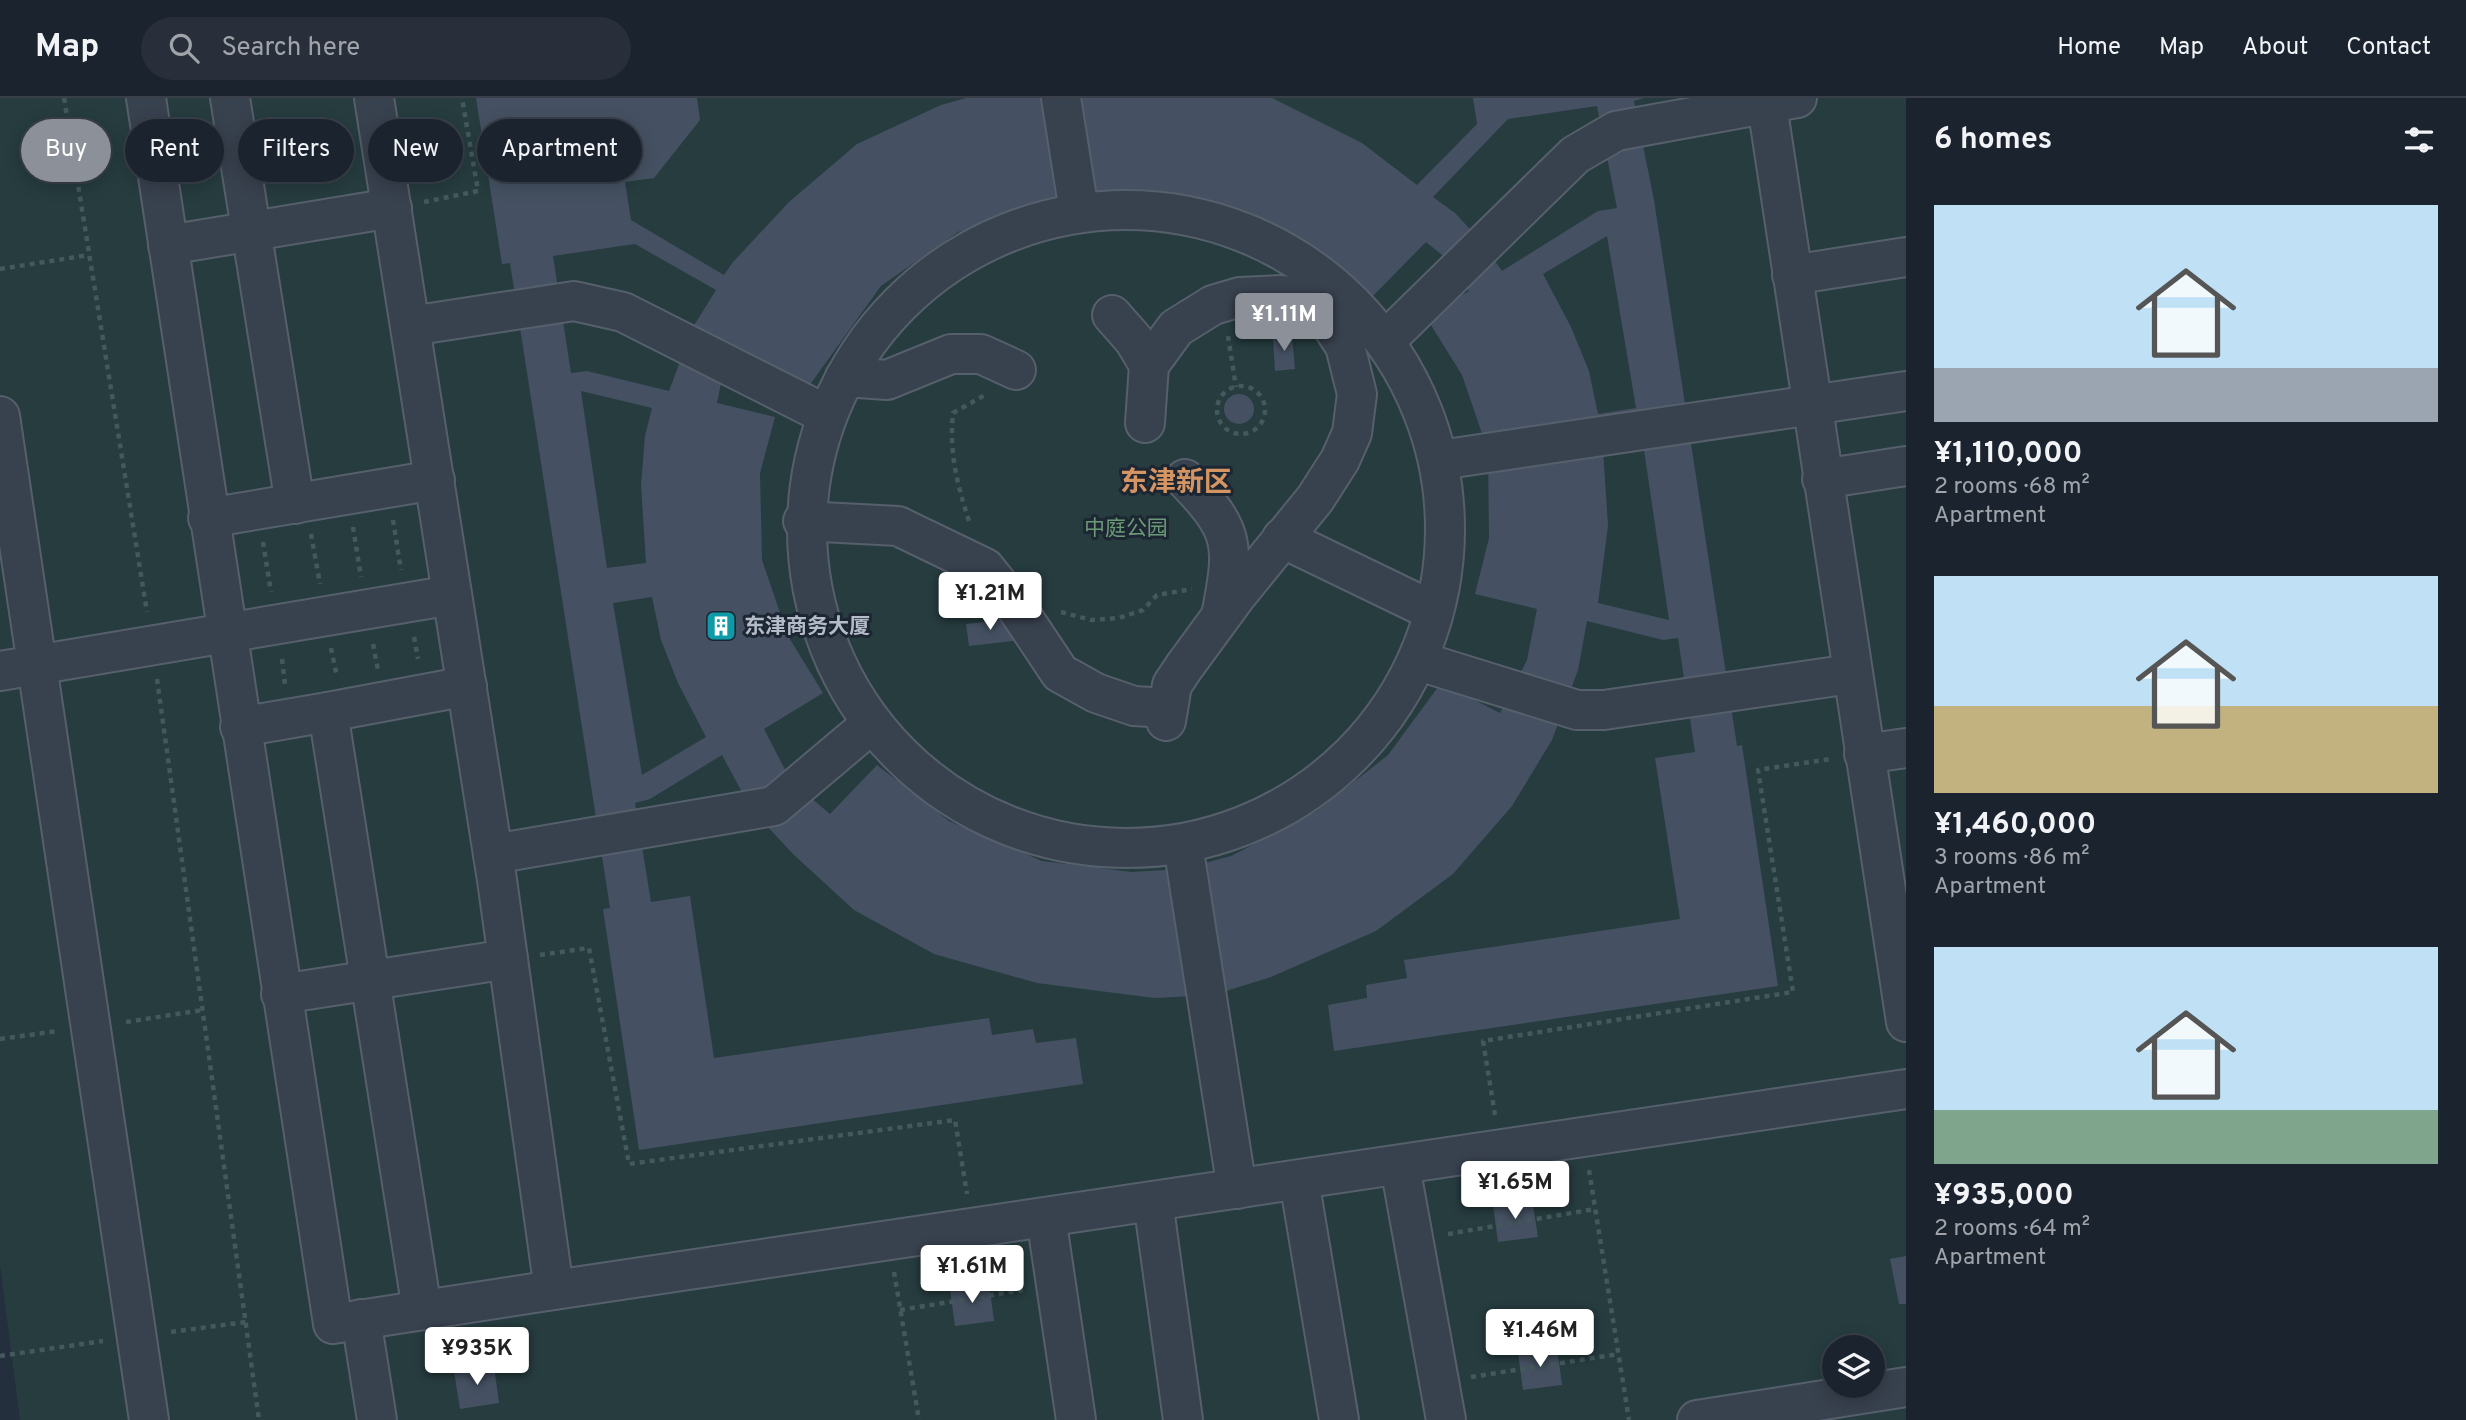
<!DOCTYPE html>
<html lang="en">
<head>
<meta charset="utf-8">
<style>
  body { margin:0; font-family:Overpass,"Noto Sans SC",sans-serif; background:#282f3a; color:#f1f3f6; height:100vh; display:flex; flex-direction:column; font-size:26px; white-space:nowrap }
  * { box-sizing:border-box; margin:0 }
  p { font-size:23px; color:#a0a4aa }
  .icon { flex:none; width:38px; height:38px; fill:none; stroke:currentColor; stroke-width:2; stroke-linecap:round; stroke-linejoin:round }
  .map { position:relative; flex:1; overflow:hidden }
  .sheet { display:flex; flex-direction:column; background:#1b232e; width:560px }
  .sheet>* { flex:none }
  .hud { position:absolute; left:21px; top:21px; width:665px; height:63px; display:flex; gap:14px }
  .controls { position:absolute; left:1822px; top:1237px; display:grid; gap:14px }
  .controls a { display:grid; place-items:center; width:63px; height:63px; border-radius:50%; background:#1b232e; box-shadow:0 4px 18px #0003,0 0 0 2px #39404a; font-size:35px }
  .price { position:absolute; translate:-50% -60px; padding:0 16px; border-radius:7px; background:#fff; color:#222; font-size:23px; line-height:46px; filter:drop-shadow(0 2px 4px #0008) }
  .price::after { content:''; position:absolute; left:50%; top:42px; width:21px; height:16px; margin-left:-10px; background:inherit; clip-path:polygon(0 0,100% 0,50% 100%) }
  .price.active { background:#8c9099; color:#fff }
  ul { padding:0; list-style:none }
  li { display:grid; align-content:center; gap:14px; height:371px; padding:0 28px }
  li span { display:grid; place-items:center; height:217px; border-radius:0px; color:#555 }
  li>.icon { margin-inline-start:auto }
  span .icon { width:126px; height:126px; fill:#fffc; stroke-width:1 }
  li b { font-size:30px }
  h2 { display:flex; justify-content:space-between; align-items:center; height:84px; padding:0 28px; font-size:30px }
  .tag { padding:0 24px; border-radius:32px; background:#1b232e; box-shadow:0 4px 18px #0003,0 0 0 2px #39404a; font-size:24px; line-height:63px }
  .tag.active { background:#8c9099; color:#fff }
  header { display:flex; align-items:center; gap:42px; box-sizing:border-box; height:98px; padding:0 35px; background:#1b232e; border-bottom:2px solid #39404a }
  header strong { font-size:33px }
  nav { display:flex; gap:38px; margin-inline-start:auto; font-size:24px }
  .search { width:490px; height:63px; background:#282f3a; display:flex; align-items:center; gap:18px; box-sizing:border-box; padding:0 24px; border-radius:38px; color:#a0a4aa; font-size:26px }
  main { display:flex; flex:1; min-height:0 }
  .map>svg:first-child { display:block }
  .green { fill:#263c3f; fill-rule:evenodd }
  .building { fill:#455162; fill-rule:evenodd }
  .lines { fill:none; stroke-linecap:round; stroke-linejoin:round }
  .minor-casing { stroke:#565f6c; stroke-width:42 }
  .path { stroke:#44595c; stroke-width:4.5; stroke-dasharray:5 5; stroke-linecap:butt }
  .minor { stroke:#38414e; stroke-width:38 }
  .labels { text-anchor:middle; stroke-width:6; stroke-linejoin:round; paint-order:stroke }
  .park-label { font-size:21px; fill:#6b9a76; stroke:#1d2633 }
  .poi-label { font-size:21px; font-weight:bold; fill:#b4bcc9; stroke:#1d2633; text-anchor:start }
  .district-label { font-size:28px; font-weight:bold; fill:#d59563; stroke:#1d2633 }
</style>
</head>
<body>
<header>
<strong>Map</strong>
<div class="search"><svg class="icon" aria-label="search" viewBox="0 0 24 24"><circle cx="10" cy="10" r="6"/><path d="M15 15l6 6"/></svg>Search here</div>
<nav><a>Home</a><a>Map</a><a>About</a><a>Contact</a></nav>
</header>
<main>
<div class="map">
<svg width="1906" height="1322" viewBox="0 0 1906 1322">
  <rect width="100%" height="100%" fill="#242f3e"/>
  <path class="green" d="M0,0H1906V1322H20L0,1167ZM1834,1250H1872V1288H1834Z"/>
  <g class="building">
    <path d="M476,0H697L700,22L654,80L625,84L631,122L724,177L733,164L789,104L857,46L941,7L966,0H1272L1362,45L1417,87L1477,26L1473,0H1644L1634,3L1654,102L1737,648L1742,647L1778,888L1334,953L1328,907L1367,900L1366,887L1407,880L1404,862L1680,821L1655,660L1695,654L1678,540L1663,542L1587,523L1578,572L1552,642L1512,708L1453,776L1376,833L1271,879L1213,897L1154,900L1037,885L934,856L854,812L793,756L751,711L722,657L650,701L635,705L651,804L690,798L714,960L989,920L992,937L1033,931L1036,945L1076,940L1083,986L639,1052L603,811L610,810L510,165L502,166ZM1597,8L1617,110L1598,113L1502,173L1480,142L1455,115L1433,99L1508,21ZM1068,100L1183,102L1274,132L1367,204L1426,144L1452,165L1469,193L1426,219L1462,277L1488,353L1489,440L1475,496L1537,511L1527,562L1500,615L1441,585L1388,657L1317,713L1231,758L1182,771L1132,774L1042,763L949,723L877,667L830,716L791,683L764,631L823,595L788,538L762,462L760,375L775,319L717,305L723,275L809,288L881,188L958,134ZM1607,138L1636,310L1598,316L1589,273L1571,229L1543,176ZM635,146L716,192L693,229L669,293L587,273L571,275L553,158ZM581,293L652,310L645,338L641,387L646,465L607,470ZM1643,345L1669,522L1598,505L1608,428L1603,351ZM652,499L661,542L678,585L706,639L642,677L613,505Z"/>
    <path d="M1292,238L1295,271L1275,273L1273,239Z"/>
    <circle cx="1239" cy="311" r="15"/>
    <path d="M1011,521L1013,543L969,548L966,526Z"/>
    <path d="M1532,1101L1538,1139L1498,1144L1493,1107Z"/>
    <path d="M1906,1158V1206H1899L1890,1161Z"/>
    <path d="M989,1185L994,1223L955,1228L950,1191Z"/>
    <path d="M1557,1249L1562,1287L1523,1292L1518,1255Z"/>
    <path d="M494,1268L499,1305L460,1311L454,1273Z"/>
  </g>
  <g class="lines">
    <g class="minor-casing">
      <g id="minor">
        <path d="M146,0L333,1226L554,1192"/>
        <path d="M230,0L295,406"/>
        <path d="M374,0L497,782L554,1192L1906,991"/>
        <path d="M1061,0L1079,113"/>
        <path d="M1766,0L1906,924"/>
        <circle cx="1126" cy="431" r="319"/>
        <path d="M168,147L392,110"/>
        <path d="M1792,177L1906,159"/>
        <path d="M1112,217L1134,242L1149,267"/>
        <path d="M411,228L574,203L623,214L825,316"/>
        <path d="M1386,242L1575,57L1616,33L1797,0"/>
        <path d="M845,279L887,282L951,256H981L1016,272"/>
        <path d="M0,318L149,1322"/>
        <path d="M1145,325L1149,267L1176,230L1213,207L1240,199L1283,197L1323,214L1345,248L1357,296L1352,335L1340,362L1315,401L1236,498L1184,569L1172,587L1166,623"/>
        <path d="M1440,362L1906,293"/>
        <path d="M1185,381C1234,432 1235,445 1222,513"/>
        <path d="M1822,381L1906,368"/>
        <path d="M208,420L435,382"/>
        <path d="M803,423L898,428L985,470L1016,509L1060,575L1096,595L1134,608L1168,610"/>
        <path d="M1282,440L1433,513"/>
        <path d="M1419,563L1577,612H1604L1851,576"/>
        <path d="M0,573L452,497"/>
        <path d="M240,629L328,614"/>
        <path d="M1864,656L1906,650"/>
        <path d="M1183,747L1237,1091"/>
        <path d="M493,756L774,708L870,627"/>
        <path d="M281,896L508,861"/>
        <path d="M1400,1068L1446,1322"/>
        <path d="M1299,1082L1339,1322"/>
        <path d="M1153,1103L1183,1322"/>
        <path d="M1046,1119L1076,1322"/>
        <path d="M422,1212L328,614L467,588"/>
        <path d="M361,1221L377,1322"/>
        <path d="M1697,1322L1906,1289"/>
      </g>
    </g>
    <g class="path">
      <path d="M64,0L147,514"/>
      <path d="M424,104L478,93L462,0"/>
      <path d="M0,171L89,157"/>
      <path d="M1228,238L1236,289"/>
      <circle cx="1241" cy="312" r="24"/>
      <path d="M393,422L401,472"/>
      <path d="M969,423C957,386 949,354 953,315L985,297"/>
      <path d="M353,429L361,479"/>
      <path d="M311,436L320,486"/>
      <path d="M263,444L271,494"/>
      <path d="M1061,514L1091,522L1119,520L1143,512L1157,497L1192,491"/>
      <path d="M414,539L418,561"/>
      <path d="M373,546L378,572"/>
      <path d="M331,550L337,579"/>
      <path d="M282,561L285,587"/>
      <path d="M157,581L259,1322"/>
      <path d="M540,857L589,850L629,1066L955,1022L967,1096"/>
      <path d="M126,924L203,912"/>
      <path d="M0,941L58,933"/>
      <path d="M1495,1017L1483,943L1793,894L1758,672L1830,661"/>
      <path d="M1589,1072L1629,1322"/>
      <path d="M1448,1136L1595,1111"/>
      <path d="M894,1174L919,1322"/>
      <path d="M900,1212L1023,1192"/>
      <path d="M171,1234L246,1224"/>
      <path d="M0,1258L103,1243"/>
      <path d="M1471,1279L1619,1256"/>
    </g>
    <use href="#minor" class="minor"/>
  </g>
  <defs>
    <g id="building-square" transform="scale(1.575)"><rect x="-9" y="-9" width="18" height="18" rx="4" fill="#0f9aa8" stroke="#1d2633"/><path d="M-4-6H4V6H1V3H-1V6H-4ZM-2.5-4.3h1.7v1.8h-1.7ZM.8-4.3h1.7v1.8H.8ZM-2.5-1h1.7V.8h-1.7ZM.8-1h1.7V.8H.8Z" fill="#fff"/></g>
  </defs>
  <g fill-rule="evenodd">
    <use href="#building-square" x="721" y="528"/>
  </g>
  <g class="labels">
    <g class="park-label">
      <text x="1126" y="437">中庭公园</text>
    </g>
    <g class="poi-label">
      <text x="744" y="535">东津商务大厦</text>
    </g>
    <g class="district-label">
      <text x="1176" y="393">东津新区</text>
    </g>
  </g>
</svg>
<div class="controls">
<a><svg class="icon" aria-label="layers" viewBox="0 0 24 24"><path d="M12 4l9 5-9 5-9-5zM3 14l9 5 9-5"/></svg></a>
</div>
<b class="price active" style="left:1284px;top:255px">¥1.11M</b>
<b class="price" style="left:990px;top:534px">¥1.21M</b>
<b class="price" style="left:1515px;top:1123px">¥1.65M</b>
<b class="price" style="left:972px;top:1207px">¥1.61M</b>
<b class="price" style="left:1540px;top:1271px">¥1.46M</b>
<b class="price" style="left:477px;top:1289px">¥935K</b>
<div class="hud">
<a class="tag active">Buy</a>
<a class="tag">Rent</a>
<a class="tag">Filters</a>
<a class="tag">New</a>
<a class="tag">Apartment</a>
</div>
</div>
<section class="sheet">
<h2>6 homes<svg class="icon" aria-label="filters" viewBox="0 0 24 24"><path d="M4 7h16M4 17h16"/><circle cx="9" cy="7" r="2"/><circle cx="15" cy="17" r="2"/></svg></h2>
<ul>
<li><span style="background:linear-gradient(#bfe0f5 75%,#9aa5b1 0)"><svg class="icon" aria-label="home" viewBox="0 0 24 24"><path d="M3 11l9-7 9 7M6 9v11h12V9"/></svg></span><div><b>¥1,110,000</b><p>2 rooms · 68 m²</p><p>Apartment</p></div></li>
<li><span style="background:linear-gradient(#bfe0f5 60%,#c2b280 0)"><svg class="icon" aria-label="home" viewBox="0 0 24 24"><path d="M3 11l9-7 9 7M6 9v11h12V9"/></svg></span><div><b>¥1,460,000</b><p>3 rooms · 86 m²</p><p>Apartment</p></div></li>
<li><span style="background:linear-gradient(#bfe0f5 75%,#7fa58c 0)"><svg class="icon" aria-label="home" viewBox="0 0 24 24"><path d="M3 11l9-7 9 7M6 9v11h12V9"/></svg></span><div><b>¥935,000</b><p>2 rooms · 64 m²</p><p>Apartment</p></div></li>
</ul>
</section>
</main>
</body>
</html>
